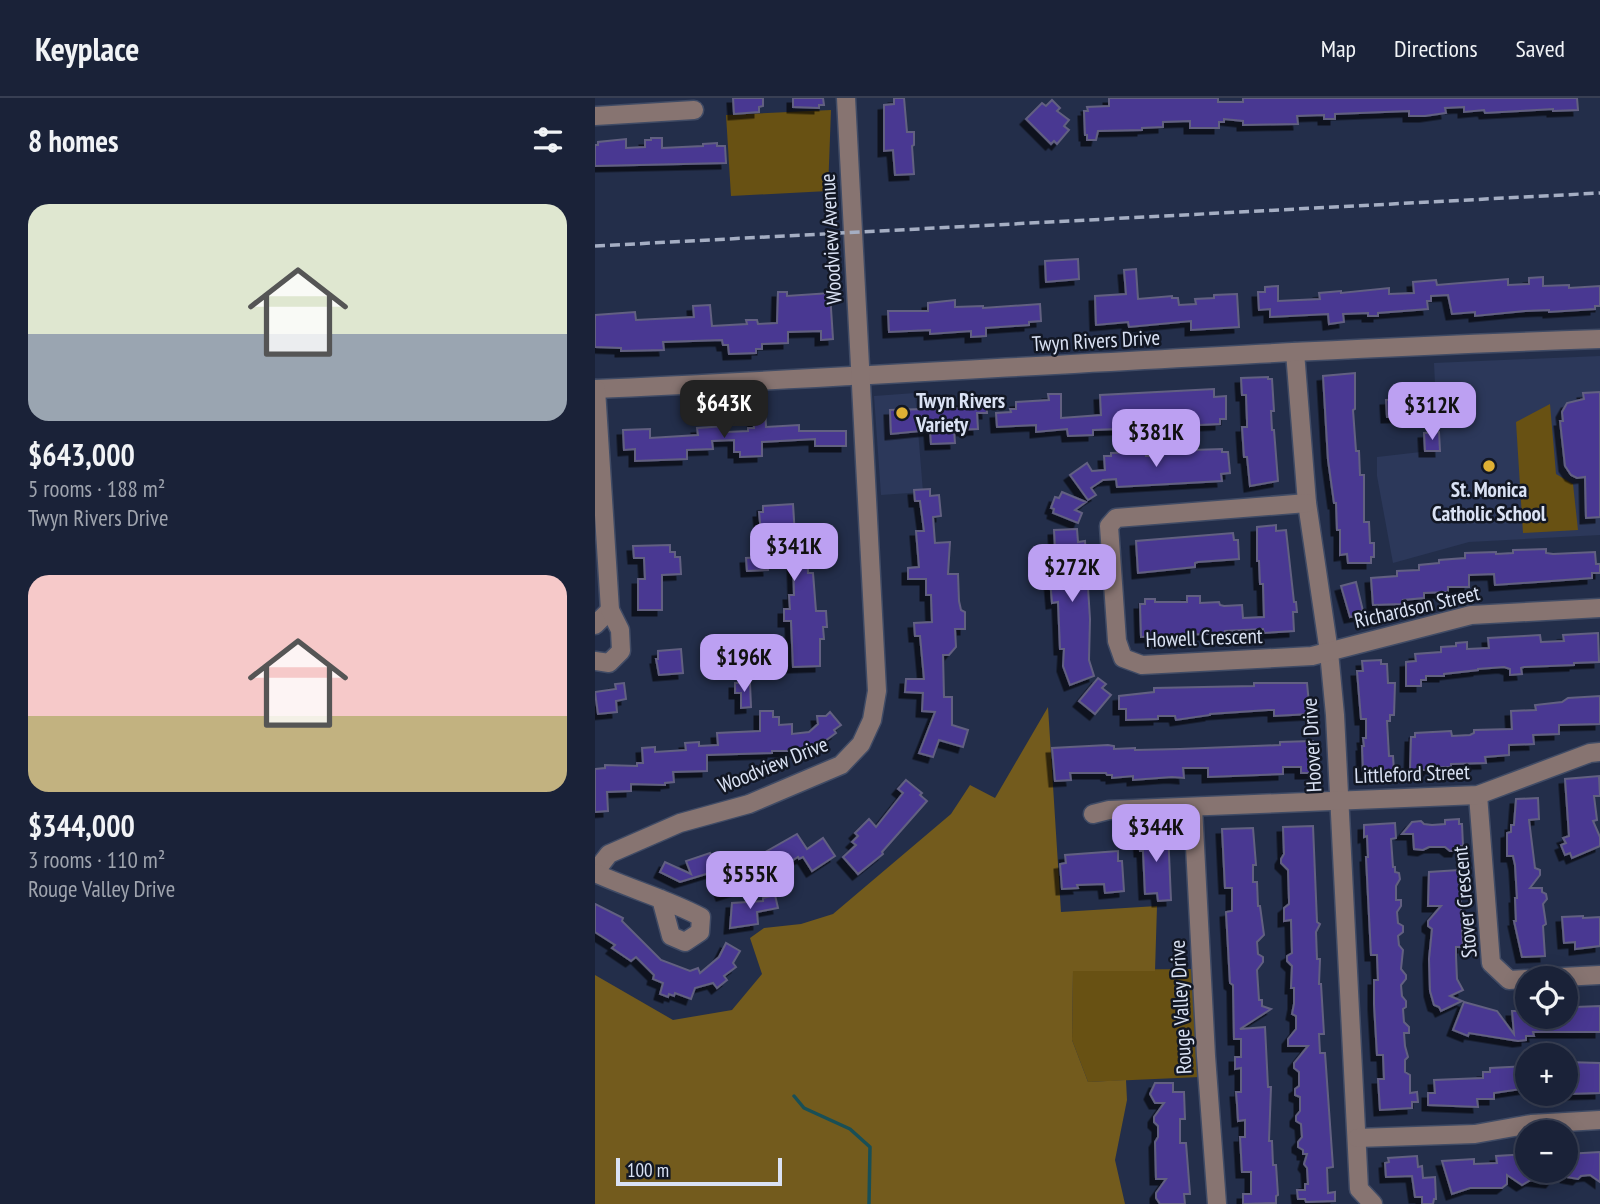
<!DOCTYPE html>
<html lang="en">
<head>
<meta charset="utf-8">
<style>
  body { margin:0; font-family:"PT Sans Narrow",sans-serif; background:#232a40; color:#f1f3f6; height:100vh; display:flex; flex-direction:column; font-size:26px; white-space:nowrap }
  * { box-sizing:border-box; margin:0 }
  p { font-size:23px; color:#9fa4ae }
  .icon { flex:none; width:38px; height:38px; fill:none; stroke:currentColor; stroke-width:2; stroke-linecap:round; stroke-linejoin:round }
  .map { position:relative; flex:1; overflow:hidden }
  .drawer { display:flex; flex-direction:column; background:#1a2238; width:595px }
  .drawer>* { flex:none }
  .tools { position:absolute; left:920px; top:868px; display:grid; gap:14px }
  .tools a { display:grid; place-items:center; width:63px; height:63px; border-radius:50%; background:#1a2238; box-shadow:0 4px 18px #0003,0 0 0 2px #383f53; font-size:35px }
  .scale { position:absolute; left:21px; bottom:18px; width:166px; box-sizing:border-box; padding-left:7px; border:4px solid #dae2f4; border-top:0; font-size:19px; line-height:24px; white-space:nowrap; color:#dae2f4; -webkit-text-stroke:5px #121724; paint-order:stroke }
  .price { position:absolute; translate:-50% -60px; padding:0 16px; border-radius:14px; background:#bca0f2; color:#111; font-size:23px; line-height:46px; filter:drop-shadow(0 2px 4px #0008) }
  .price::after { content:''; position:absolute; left:50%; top:42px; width:21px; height:16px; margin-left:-10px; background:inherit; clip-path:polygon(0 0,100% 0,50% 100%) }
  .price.current { background:#222; color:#fff }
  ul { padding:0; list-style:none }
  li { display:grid; align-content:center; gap:14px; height:371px; padding:0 28px }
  li span { display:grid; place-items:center; height:217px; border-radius:21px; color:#555 }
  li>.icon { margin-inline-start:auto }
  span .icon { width:126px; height:126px; fill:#fffc; stroke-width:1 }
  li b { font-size:30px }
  h2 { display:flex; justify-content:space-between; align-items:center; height:84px; padding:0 28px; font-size:30px }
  header { display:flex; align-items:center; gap:42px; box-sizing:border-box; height:98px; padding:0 35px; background:#1a2238; border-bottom:2px solid #383f53 }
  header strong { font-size:33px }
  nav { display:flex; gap:38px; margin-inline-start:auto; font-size:24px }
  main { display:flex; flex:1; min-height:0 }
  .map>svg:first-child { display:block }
  .built { fill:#2c385a }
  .green { fill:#685113 }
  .forest { fill:#735b1d }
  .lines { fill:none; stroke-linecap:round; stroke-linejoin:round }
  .stream { stroke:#194f56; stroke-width:3.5 }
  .building { fill:#493992; stroke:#626081; stroke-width:2; filter:url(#shadow) }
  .minor-casing { stroke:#404b65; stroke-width:21 }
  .minor { stroke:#877471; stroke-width:18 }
  .rail { stroke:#a5aec3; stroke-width:3.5; stroke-dasharray:10 5; stroke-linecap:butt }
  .poi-dot { fill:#dfb034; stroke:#121724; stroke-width:2.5 }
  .labels { text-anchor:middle; stroke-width:5; stroke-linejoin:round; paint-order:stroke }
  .street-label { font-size:21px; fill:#dae2f4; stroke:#121724 }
  .poi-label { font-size:21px; font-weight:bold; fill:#dae2f4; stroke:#121724; text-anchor:start }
</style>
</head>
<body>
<header>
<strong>Keyplace</strong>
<nav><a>Map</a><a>Directions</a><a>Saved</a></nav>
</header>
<main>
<section class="drawer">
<h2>8 homes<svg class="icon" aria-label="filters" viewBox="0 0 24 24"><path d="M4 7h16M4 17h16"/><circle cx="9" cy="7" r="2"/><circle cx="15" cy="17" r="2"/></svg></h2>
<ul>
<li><span style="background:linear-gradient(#dfe7d0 60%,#9aa5b1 0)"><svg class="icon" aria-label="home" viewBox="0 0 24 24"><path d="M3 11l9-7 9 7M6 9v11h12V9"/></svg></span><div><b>$643,000</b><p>5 rooms · 188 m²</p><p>Twyn Rivers Drive</p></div></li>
<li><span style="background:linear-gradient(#f6c9c9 65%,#c2b280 0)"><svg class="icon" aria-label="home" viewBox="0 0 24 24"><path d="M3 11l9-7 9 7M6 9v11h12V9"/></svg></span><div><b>$344,000</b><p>3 rooms · 110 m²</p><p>Rouge Valley Drive</p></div></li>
</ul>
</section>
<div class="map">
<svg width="1005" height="1106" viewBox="0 0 1005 1106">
  <defs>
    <filter id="shadow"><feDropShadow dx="-5.5" dy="5.5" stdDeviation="0" flood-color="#0009"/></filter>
  </defs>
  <rect width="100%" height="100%" fill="#232e4a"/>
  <g class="built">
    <path d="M1005,258V437L874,444L798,465L782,378V359L843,352L839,265Z"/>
    <path d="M320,295L328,394L286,397L279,298Z"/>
  </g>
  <g class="green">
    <path d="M236,12L233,93L136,98L131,17Z"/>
    <path d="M955,306L961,376L978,386L983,432L928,435L921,324Z"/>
    <path d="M599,871L605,979L493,984L477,942L478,872Z"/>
  </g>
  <path class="forest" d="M453,609L466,814L562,808L560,873H478L477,942L493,984L531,982L532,1002L520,1062L530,1106H0V877L78,922L137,912L167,876L155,840L169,830L206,826L238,816L356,716L375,687L400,700Z"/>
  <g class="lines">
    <path class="stream" d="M199,998L209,1010L255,1031L275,1049L274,1106"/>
  </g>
  <g class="building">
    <path d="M138,0H168V8L164,9V14L139,16Z"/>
    <path d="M198,0H228L229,7H224V10L198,9Z"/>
    <path d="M299,0H309L312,34H319V47L317,48L319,76L300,77L298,52L289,53V7L299,6Z"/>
    <path d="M514,0H623V4H648V0H982L983,12L958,13V11L890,15L889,12L869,14V9L850,10L851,15L830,18H814V13L740,16V21H729V17L702,18L703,26L648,27V23L629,21V24H624V30H595V23L568,24V29L547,30V32L503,33L501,42H492V37H490L489,13H493L492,9L514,8Z"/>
    <path d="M457,2L465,10L462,13L474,22L469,28L474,32L462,46L459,43L456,46L431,21L447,5L451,8Z"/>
    <path d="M56,40H67V50L108,48V46L122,45V48H130L131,65L0,68V47H3V44L31,41V50L50,49V42H56Z"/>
    <path d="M483,161L484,181L451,184L450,163Z"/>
    <path d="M541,171L543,201L577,198V200H583L584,207L601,206L600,201L619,200V197L642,196L644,229L596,232V223L534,229L533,224L501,227L500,198L531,196L529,172Z"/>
    <path d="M948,179V188L974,187V190L1005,188V208H1000V211L954,214V212L930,213L880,218V214L857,216L853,197L836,198V203H832L833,211L783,215V218H773V215L748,216L749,224L734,226L733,216L675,219V211L664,212L663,194H670V189L683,188V203L725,201L724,195L746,193V195L794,190V196L819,195L818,184L841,182L842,187L913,181V187L934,186V180Z"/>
    <path d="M183,194H192V198L235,195L238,241L226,242V233L193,234V245L167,246V251H161V255L134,256L133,247H128L127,242L68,244L69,252L26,253V250L0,249V217L40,214L41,222L99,219L98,208L115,207L117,228L152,226L151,222H162L163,226L182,225Z"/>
    <path d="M360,202V209L388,208V210L445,206L446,223L434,224V227L391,230V238L376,239V233L335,236V232L294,234L293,213H333V205Z"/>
    <path d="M760,275V311L758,312L761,353H764L765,377H769V424H774L775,445H779V459H776V465H753L752,456L745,457V432H742L741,405H739L733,362L728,278Z"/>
    <path d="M673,279V281H677L679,313H676L677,332H679L683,383L655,388L652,359H649L647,329H652V323L651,297H647L646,280Z"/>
    <path d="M619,291V299L631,298V321H625V326L564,329V324L529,326V330L523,331L498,332V337L473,338L472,331L441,334V327L402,329L401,315L416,314L415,311H421V304L454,302L453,296H466V320L506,317L505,297Z"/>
    <path d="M1005,294V419L991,420L990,379L982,380L976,377L970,368L965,323H968L967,314L972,305L989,301L988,295Z"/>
    <path d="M815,298H827L828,318L792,319L791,302L815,301Z"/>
    <path d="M391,302L392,315H382L383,331L359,332L360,345L336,346L335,332L296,336L295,312L367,310V303Z"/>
    <path d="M170,310L171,329L204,327V333H251V348H220V341L167,344V358L145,359V354H139V342L117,343L118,351L92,352V361L40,363V351L29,352L28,332L55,331V340L103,337L102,330L131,328L132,334L153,333V330H159L158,311Z"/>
    <path d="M844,334L845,353H830L829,335Z"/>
    <path d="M627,351V354H633L635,375L626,376L627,383L522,389L521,381L508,382L496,390L501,397L493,402L475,377L492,365L497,373L510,372L509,358H516V355L551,354V358H568V353Z"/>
    <path d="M335,391V398L344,397L346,418L338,419L340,445L355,444L353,476H363L364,503L366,512L370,514V531H360L361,549L354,557H348L349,599H357V627L373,632L368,649L344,642L338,659L324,655L340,614L327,613L328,595L310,594L311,581H329L325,538H320L319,525L337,524L336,497H331V481H313V470L324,469L321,433H329L325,403H320L319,392Z"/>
    <path d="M467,394L491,404L480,412L487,415L483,425L458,415L459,411L456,410L460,399L464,400Z"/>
    <path d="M198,406L200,438H212L213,475H218L221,513H231L232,529H228L229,541H225V568L198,569L196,523H189V511H195L194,497H199L198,461L172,462L173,472L152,473L151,460L172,459L171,434H166L164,414H168V408Z"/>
    <path d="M681,427V433L691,432L699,504H701L702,514H698L699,533L669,535L668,531L630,533V535L546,539L545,506H550V501H560V504H592V498H605V505L624,504L625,507L629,508L647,507L648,520L669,519L668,486H665L664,463H662V429Z"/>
    <path d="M482,431L483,444L490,443L495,521L494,562L499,578L475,587L468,568L469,551H465L463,504L457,505L454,468H461L459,432Z"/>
    <path d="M638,435L639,442H643L644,461L603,464L600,465V469L543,475L541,443Z"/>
    <path d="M75,447V454H80V459H85L86,476L67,477V512H43V481H50L49,460H39L38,448Z"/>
    <path d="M951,451V455L958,456L1000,454L1001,466H1005V475H997V480L900,487L899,476L874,477V489H853V494L829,495V500L808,502V506L778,507L776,480L802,478V473L824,472V467L844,465V462L870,460V455L901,454V456L918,455V452Z"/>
    <path d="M761,484L768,513H765L766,517L755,519L746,488Z"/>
    <path d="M1003,535L1004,564L979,565V567L929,569L926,570L927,576L915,577V571L909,569L883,571V572L849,576V578H831V582H826V588H811V564L821,563L820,556L846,554V549L861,548V545L872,544V551L894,550L893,540L945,537L946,544L969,543L968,537Z"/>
    <path d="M86,551L88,575L64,577L61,561H63V553Z"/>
    <path d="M786,562V566H792L793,585H800L799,617H795V623H792L794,658H798L799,673L768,674L767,648H769L768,640H771V621H766L762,573H768L767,563Z"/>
    <path d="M503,580L511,586L507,590L516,597L500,616L484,603Z"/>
    <path d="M29,585L31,601L21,603L22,614L3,616L0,594L21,591L20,586Z"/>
    <path d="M140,585H155L156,609L146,610V595H140Z"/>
    <path d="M659,585H712L715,616L679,618V612H673L615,616V617L581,622L580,618H563V621L531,622V611H524V598L559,594V590L659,588Z"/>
    <path d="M1005,598V626L964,627V636L938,637L939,646L914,647V657L890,659L891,665L856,666V669L834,670V672H815L816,639H820V635L856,633L857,638L875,637L879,635V632L917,631L916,613L941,612L940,607L967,604L973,600Z"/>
    <path d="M165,613H178V619H184V627L197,626V636L214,634L223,626L222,618H231L235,614L246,627L239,632L241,635L216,653H177V655L112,657V673L78,674L79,684L70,685V687L36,686V693L12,694L13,713L0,714V671L10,670V667L42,668V665H48L47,650L60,649V654L91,652L90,645L104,644V648L123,647L122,635L165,633Z"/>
    <path d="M718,643L719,675H706V669H688V676L613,679V670H588L589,680L577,679L538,682V678L517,680V677H512L511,675H475L476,682L460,683L457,650L513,647L519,648V651L540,650V652L585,651L685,647V644Z"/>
    <path d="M1004,678L1005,698H999L1002,722L998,723L1005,739V748L977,760L975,755L970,757L966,747L971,745L968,740L974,738L970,681Z"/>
    <path d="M311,682L327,695L325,697L332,703L287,754L288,756L263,776L248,759L261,747L257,744L263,738L260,735L274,721L281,729L308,695L303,691Z"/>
    <path d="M943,700L944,721L934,722L940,770L945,772V777L935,790H947V794L951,796L952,801L948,806L951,826L948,828L950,858L927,859L919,823H921L920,800H922L920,767L918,758H912V735L916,734V727H919L921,701Z"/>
    <path d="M864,721V726H867L868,748H864L862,753H855L850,749H834L828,752L819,751L818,736H807L817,724L826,723L829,726L837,727L850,726V722Z"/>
    <path d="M800,725L801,740L796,741L798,769H800V774L804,775L805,781L801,788V802H806V808L802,814L803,825L808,828V834L803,838L804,847L808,852L806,871L811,877V881L806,887L807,898L811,903V909L808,911L809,924L814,929V935H809L810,948L813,959L810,962V974L815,977V995L822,994L823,1004H817V1010L785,1012L783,981H789L788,957H782L779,906V882H783L782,857H776L771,759H773L772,738L769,739V727Z"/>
    <path d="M718,728L722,824L725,826L721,834L722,861H725L724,886H726L729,936H724L725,955H730L738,1069L732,1070L733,1095L740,1094V1103L711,1104L710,1101H703L702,1092H710V1086H713L712,1070L709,1066L712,1056H708V1052L703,1049V1044L707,1039L706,1026L701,1023V1018L705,1013V999L700,997V991L704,988V974L699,970V965L713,948H693V941L701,931V918L697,916L699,906V890H696L697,868L692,863V858L697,855L696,822L689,823V810L694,806V802L693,772L686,765V761L689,756L688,729Z"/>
    <path d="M658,730L661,767H658V784H662L663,808H665L669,837L662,844L663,856L668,859V864L662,872L664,902H667V908L676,911L645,931L670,929L673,989H676L674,1043H677L678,1067H681L683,1097L681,1098V1105L648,1106V1096H656V1074H647L645,1039H650V1022L643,1023L642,1006L641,994H646V970L640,971V959H646V941H639L638,887L635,885L631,814L637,813V790H630L627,731Z"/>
    <path d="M573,733L576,802L563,803L562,795L550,796L548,753H545L544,735Z"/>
    <path d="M202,736L212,751L228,740L240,758L217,773L208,759L204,761L203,759L184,771L179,765L166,773L158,761Z"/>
    <path d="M523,753V763H527L529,793L510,795L509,786L482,787L483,790L467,791L465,766L471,765L470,757Z"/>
    <path d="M115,755L121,773L85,784L65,774L70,764L96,776L91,763Z"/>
    <path d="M142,772L149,790L127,797L121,780Z"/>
    <path d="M864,772L868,849H861V858L862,881L868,892L855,898L867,903L846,913L844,909L839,907L835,893L834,861L837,831L833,828V823L846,808H833L834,774Z"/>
    <path d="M180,797L183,810L162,814L163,826L135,830L137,805L168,803V800Z"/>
    <path d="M0,806L28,820L27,823L66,862L95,873L103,870L105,875L124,859L131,845L145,853L138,865L141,869L129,878L132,882L122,890L118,885L100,890L96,901L80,895L79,898L74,896L73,899L65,896L68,885L58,881L59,877L41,859L36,863L17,850L20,847L0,834Z"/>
    <path d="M988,818V820L1005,819V848L980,851V844L969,845L967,819Z"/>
    <path d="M869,904L902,913L919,936L917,913H933V919H971V906H980V909L1005,908V934H938L939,938H931V942L923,943L874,935L873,938L858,932Z"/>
    <path d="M971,964L1005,965V995L971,996Z"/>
    <path d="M933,968V990L899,995V1001H882L883,1009L833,1007V995H840L839,982L888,980V974H895V970Z"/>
    <path d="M560,985H578V994H589L590,1021H585V1045H591L595,1096H589L590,1106H565L561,1100V1095L571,1081H561L560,1044L563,1039V1028L559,1024V1019L569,1005H560L555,996Z"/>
    <path d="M1005,1054V1084L995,1077L986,1078L983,1081L971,1079V1056Z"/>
    <path d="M933,1056V1073H965L956,1084L936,1082L927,1087L912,1077V1086L907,1090H875L857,1096L847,1063L879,1061V1066L902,1065L901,1058Z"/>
    <path d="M822,1058L823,1069L827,1068L828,1080L840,1079L841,1101H839L838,1106H827V1099H820L817,1078L791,1079L790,1065L794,1064L793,1060Z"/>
  </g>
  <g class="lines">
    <g class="minor-casing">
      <g id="minor">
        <path d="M0,18L99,12"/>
        <path d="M700,254L712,405L734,554L740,617L764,1091L778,1106"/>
        <path d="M0,291C335,276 670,252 1005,241"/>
        <path d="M712,405L521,420L514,428L522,543L528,560L547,567L717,558L876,517L1005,510"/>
        <path d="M0,527L15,512"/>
        <path d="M0,563L14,565L26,553L25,532L15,512L1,291"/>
        <path d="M883,697L896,865L914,882L933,881"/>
        <path d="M598,710L611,958L622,1106"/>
        <path d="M498,716L514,712L883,697L995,655L1005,654"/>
        <path d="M0,774L14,756L85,725L154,706L246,667L266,646L277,622L282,593L251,0"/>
        <path d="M0,775C35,791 72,801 106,819L105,834L90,844L76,838L66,801"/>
        <path d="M948,880L1005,877"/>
        <path d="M762,1040L880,1036L936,1026L1005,1022"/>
      </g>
    </g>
    <use href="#minor" class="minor"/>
    <path class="rail" d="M0,148L1005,95"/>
  </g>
  <g class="poi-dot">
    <circle cx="307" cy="315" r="7"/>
    <circle cx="894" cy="368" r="7"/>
  </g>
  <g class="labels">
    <g class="street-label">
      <text transform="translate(236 141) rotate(-93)" y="7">Woodview Avenue</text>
      <text transform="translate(501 243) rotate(-3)" y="7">Twyn Rivers Drive</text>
      <text transform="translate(822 509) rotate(-13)" y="7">Richardson Street</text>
      <text transform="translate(609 540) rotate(-2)" y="7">Howell Crescent</text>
      <text transform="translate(717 647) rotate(-93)" y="7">Hoover Drive</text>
      <text transform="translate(178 667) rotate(-22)" y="7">Woodview Drive</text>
      <text transform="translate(817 676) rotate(-2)" y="7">Littleford Street</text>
      <text transform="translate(870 804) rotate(-95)" y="7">Stover Crescent</text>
      <text transform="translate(586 909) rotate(-93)" y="7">Rouge Valley Drive</text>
    </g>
    <g class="poi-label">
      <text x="321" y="310">Twyn Rivers<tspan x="321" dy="24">Variety</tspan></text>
      <text x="894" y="399" text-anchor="middle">St. Monica<tspan x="894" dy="24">Catholic School</tspan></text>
    </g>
  </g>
</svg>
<div class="tools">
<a><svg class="icon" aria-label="locate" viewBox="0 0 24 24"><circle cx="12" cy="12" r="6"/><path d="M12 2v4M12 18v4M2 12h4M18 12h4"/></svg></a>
<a>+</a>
<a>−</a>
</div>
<div class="scale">100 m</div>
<b class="price current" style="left:129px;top:342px">$643K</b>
<b class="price" style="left:837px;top:344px">$312K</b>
<b class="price" style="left:561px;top:371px">$381K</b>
<b class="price" style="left:199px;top:485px">$341K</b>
<b class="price" style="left:477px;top:506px">$272K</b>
<b class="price" style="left:149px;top:596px">$196K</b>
<b class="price" style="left:561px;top:766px">$344K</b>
<b class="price" style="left:155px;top:813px">$555K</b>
</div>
</main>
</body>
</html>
